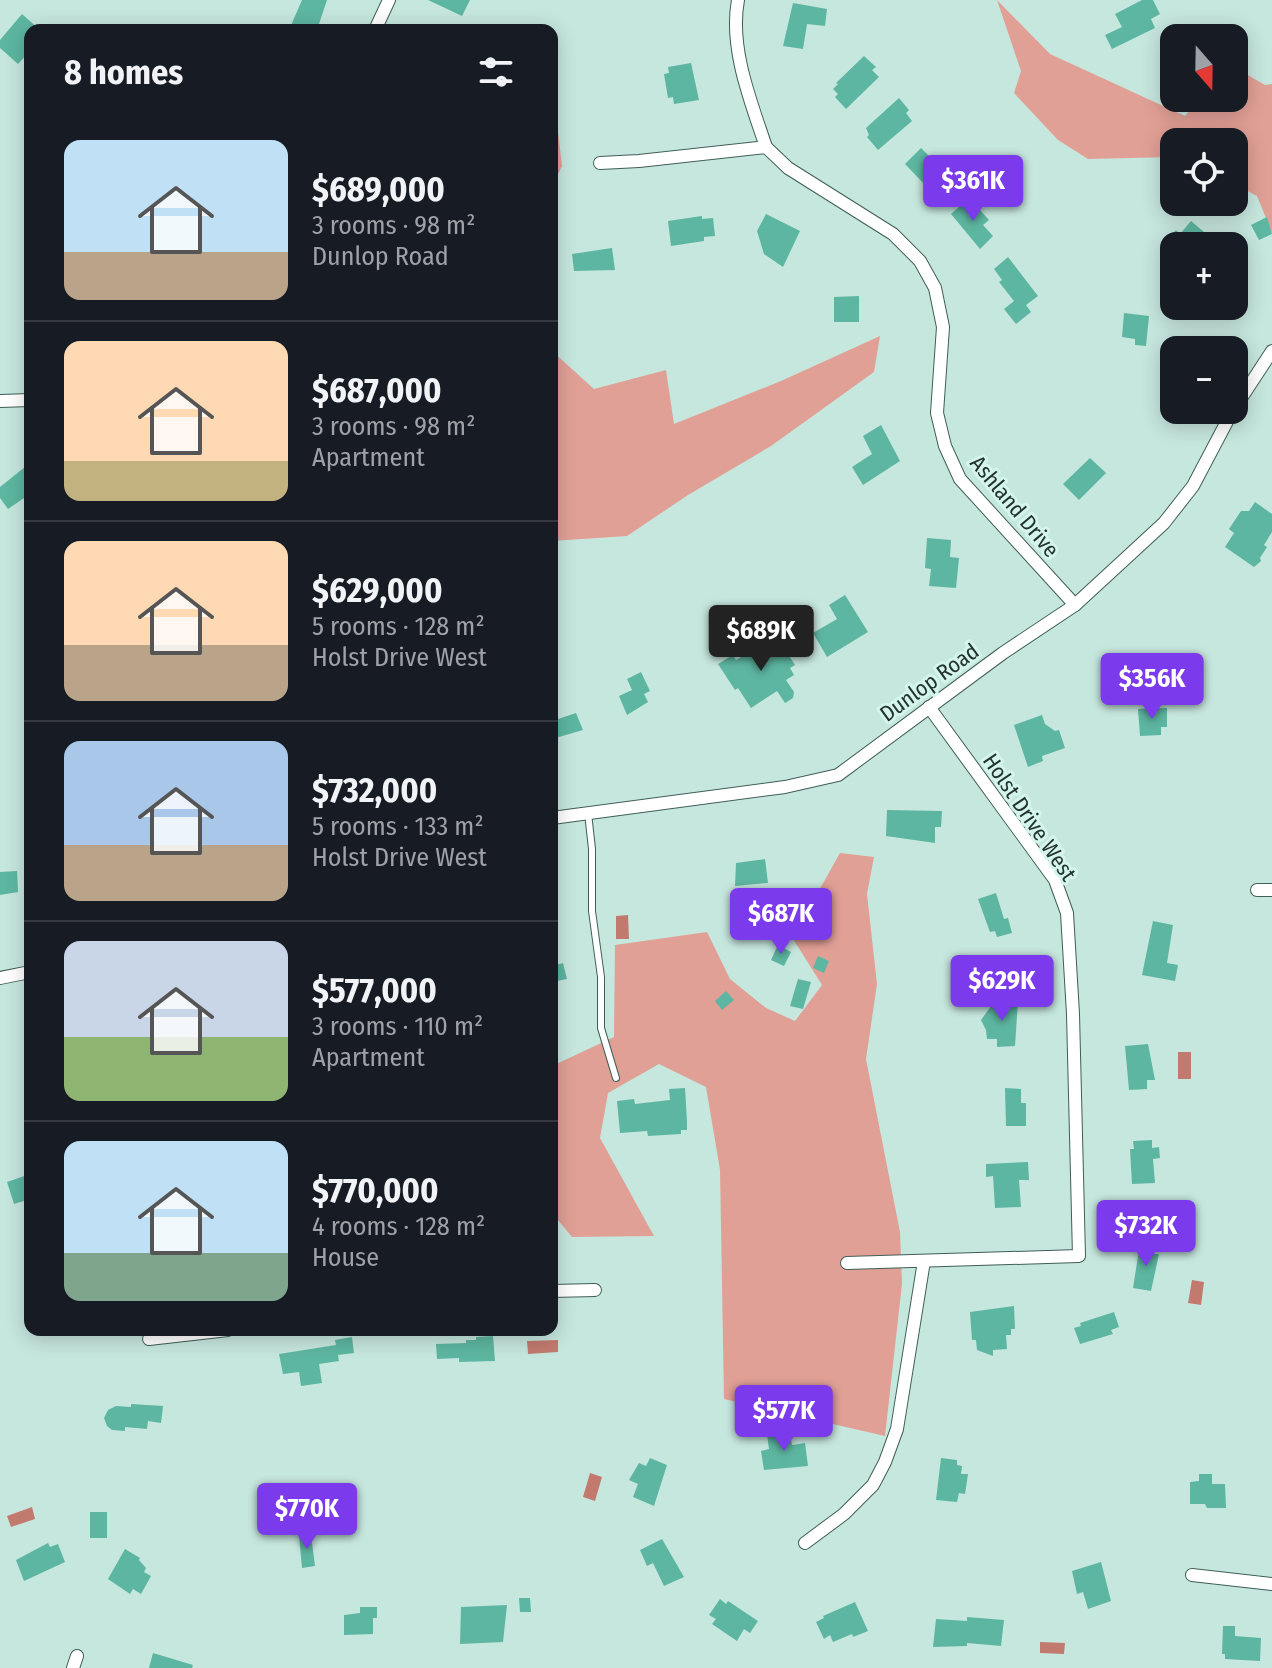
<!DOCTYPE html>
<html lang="en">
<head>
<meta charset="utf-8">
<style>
  body { margin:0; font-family:"Fira Sans Condensed",sans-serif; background:#20242c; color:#f1f3f6; height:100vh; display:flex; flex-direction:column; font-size:30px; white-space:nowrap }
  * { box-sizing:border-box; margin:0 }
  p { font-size:26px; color:#9ea1a6 }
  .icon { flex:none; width:44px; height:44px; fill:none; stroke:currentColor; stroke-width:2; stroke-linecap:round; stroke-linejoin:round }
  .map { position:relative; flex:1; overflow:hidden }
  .side { position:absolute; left:24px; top:24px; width:534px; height:1312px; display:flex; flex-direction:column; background:#171b24; border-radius:16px; box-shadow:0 4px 20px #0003 }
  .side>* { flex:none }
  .needle { width:52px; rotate:160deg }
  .fabs { position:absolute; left:1160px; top:24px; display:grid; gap:16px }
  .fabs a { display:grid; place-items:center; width:88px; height:88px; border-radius:16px; background:#171b24; box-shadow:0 4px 20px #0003; font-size:40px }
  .price { position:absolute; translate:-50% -68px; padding:0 18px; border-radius:8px; background:#7c3aed; color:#fff; font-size:26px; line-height:52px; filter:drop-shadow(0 2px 4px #0008) }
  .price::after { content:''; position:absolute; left:50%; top:48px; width:24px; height:18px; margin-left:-12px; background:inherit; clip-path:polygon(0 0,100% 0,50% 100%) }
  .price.current { background:#222; color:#fff }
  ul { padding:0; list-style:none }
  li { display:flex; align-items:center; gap:24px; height:200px; padding:0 40px }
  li+li { border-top:2px solid #363941 }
  li span { display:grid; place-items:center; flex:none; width:224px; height:160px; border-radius:16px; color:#555 }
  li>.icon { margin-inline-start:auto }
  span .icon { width:96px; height:96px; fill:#fffc; stroke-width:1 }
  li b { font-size:34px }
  h2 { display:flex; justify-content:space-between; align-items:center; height:96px; padding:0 40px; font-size:34px }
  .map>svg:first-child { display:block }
  .green { fill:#e1a096 }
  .water { fill:#c27a6f }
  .building { fill:#5db6a1 }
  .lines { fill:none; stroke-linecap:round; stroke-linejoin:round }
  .lane-casing { stroke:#405e56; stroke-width:8 }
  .street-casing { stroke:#405e56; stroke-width:14 }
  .lane { stroke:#fff; stroke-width:6 }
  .street { stroke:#fff; stroke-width:12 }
  .labels { text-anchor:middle; stroke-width:6; stroke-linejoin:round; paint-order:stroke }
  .street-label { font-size:22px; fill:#24322e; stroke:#d3f5eb }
</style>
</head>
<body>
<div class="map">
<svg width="1272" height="1668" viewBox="0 0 1272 1668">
  <rect width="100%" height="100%" fill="#c6e7de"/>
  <g class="green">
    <path d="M997,0L1050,54L1185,116L1200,98H1234V67L1265,85L1272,84V233L1257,196L1234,184V142H1174V157L1088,159L1058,140L1014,93L1021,71Z"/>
    <path d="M552,105L555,106L562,166L552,187Z"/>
    <path d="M880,336L874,372L771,446L688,495L627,536L552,541V351L594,389L666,370L674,424L781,381Z"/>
    <path d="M840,853L874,857L867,894L877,984L866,1059L900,1232L902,1284L885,1436L724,1399L720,1170L706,1087L659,1064L608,1093L600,1138L654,1236L572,1237L552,1213V1066L614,1037L615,945L707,932L730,979L766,1008L795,1021L822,985L790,934L813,901Z"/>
  </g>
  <g class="water">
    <path d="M628,915L629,939H616V916Z"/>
    <rect x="1178" y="1052" width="13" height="27"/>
    <path d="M1192,1280L1204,1282L1201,1305L1188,1303Z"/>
    <path d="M558,1340V1352L528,1354L527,1341Z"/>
    <path d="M590,1473L602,1477L595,1501L583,1497Z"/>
    <path d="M32,1507L35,1519L11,1527L7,1516Z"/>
    <path d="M1040,1642L1065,1643L1064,1654L1040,1653Z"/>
  </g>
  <g class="building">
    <path d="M302,0H327L317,30H289Z"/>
    <path d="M428,0H470L462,16Z"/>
    <path d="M1142,0H1153L1160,14L1151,19L1155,28L1112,49L1105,35L1122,27L1115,14Z"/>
    <path d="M793,3L827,9L825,26L807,24L803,49L783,46Z"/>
    <path d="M22,14L40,30H30V51L18,64L0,48V40Z"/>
    <path d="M864,56L876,67L872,70L879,77L846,109L835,97L838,94L833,89L838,84L836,83Z"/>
    <path d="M691,63L699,100L674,104L673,97L668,98L664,74L669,73L668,67Z"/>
    <path d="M899,98L909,110L906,113L912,121L878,150L867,137L869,135L866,128Z"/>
    <path d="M921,148L945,172L928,188L905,164Z"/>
    <path d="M969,198L989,220L983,225L993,236L980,249L951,214Z"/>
    <path d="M766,214L800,231L783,267L764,254L757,231Z"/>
    <path d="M702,216V219L713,218L715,236L704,237V241L671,246L668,221Z"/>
    <path d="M1267,217L1272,234L1259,240L1251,225Z"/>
    <path d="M1191,221L1204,232L1192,246H1169L1172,242L1169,238L1176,230L1180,234Z"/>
    <path d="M612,248L615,270L574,271L572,254Z"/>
    <path d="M1008,257L1038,296L1026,305L1031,312L1016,324L1004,309L1014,301L999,282L1002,280L994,269Z"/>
    <path d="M859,296V322H834V297Z"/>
    <path d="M1124,313L1149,316L1146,346L1135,345V339L1122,337Z"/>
    <path d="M881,425L900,461L863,485L852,467L872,454L863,436Z"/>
    <path d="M1090,458L1106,473L1079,500L1063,484Z"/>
    <path d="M30,463V494L8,509L0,498V487Z"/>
    <path d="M1255,502L1272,514V532L1264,545L1267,547L1260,558L1261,561L1254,567L1225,547L1234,533L1229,529L1241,511H1249Z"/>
    <path d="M927,538L951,540L950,557L959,558L956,588L929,586L931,569L925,568Z"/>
    <path d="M845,595L868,632L827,657L813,633L837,619L829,605Z"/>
    <path d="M777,637L795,665L790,668L794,675L786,680L794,692L793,698L785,703L777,691L751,708L738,688L735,690L718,664L733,655L736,660Z"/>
    <path d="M641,672L650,691L644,694L648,702L627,715L619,696L632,690L627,679Z"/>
    <path d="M1167,708V727H1161V735L1140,736L1138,709Z"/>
    <path d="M576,713L583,730L552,739V721Z"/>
    <path d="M1042,715L1045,724L1055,731L1059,730L1065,748L1042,756L1043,761L1028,767L1014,725Z"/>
    <path d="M887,810L942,811L941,827H935V843L886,836Z"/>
    <path d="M765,859L768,883L735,886L736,863Z"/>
    <path d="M17,871L18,892L0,895V872Z"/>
    <path d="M996,893L1004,919L1008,918L1012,933L997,937L995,931L990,932L978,899Z"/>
    <path d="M1153,921L1173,925L1167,963L1178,965L1175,981L1142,975Z"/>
    <path d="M778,945L791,952L784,966L771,960Z"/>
    <path d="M818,956L829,961L824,973L813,968Z"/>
    <path d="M563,963L567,979L552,982V966Z"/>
    <path d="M798,979L811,982L803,1009L790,1006Z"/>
    <path d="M726,991L734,1000L722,1010L715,1001Z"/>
    <path d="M1018,1001L1015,1046L997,1047V1039H987L986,1030L981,1020L994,1002Z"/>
    <path d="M1148,1044L1155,1080H1147V1089L1129,1090L1125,1046Z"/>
    <path d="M685,1088L687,1122V1130H681V1134L648,1136L647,1131L620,1133L617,1101L634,1099L635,1104L670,1100L669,1089Z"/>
    <path d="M1005,1088L1021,1089V1103H1026V1126H1006Z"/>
    <path d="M1152,1140V1148L1159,1147L1160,1158L1153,1159L1155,1183L1132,1184L1130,1149H1134L1133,1141Z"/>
    <path d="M1028,1162L1029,1180H1019L1021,1207L995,1208L993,1176L986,1177V1164Z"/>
    <path d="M30,1174V1199L14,1204L7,1182Z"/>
    <path d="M1140,1244L1155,1247L1154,1254H1159L1151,1291L1133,1288Z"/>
    <path d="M1014,1306L1015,1329H1011V1335H1006L1007,1349L993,1350V1356L977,1350L976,1340H972L970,1312Z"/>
    <path d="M1114,1312L1119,1327L1111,1330L1113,1334L1080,1344L1074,1328L1081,1326L1080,1323Z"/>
    <path d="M493,1336L495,1361L459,1362V1358L437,1359L436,1344L466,1343V1340H476V1337Z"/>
    <path d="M352,1337L354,1353L338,1355L339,1361L319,1364L322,1383L301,1386L299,1372L283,1374L279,1354L336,1345L335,1340Z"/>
    <path d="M131,1404L163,1406L161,1423L148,1421L147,1429L125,1427V1431L112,1430L107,1426L104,1418L108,1410L116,1406L131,1407Z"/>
    <path d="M780,1432V1434L790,1433L792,1445L805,1443L808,1466L764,1470L761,1451L769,1449L767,1434Z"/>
    <path d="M650,1458L667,1465L654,1506L633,1497L638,1484L629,1480L639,1463L646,1466Z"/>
    <path d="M941,1458L957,1460V1465L962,1466L961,1474H968L965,1494L959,1493L957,1502L936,1500Z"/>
    <path d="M1199,1474H1212V1484H1225L1226,1508H1207L1205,1504H1190V1482L1199,1481Z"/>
    <rect x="90" y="1512" width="17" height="26"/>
    <path d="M311,1535L315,1566L302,1568L299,1536Z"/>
    <path d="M662,1539L684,1577L664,1586L653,1563L647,1566L640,1550Z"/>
    <path d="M48,1543L50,1547L58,1544L65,1562L24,1581L16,1560Z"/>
    <path d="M125,1549L140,1558L139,1560L146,1568L144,1572L151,1576L141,1594L133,1589L130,1594L108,1579Z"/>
    <path d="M1101,1562L1111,1601L1088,1609L1083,1592L1077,1594L1072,1571Z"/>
    <path d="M519,1598H530L531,1612H520Z"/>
    <path d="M720,1599L726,1604L728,1601L758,1621L750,1633L744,1629L737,1641L712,1624L716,1619L709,1615Z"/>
    <path d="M855,1602L868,1631L853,1637L852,1634L833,1642L830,1635L824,1639L816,1622L824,1618L823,1616Z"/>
    <path d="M507,1605L503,1642L460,1644L461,1607Z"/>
    <path d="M360,1607H377V1618H373V1634L344,1635V1615L360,1613Z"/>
    <path d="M967,1617L1004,1620L1001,1646L967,1643V1646L933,1647L936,1619L967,1621Z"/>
    <path d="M1223,1626H1235V1636L1261,1638L1260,1661L1225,1659V1654H1222Z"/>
    <path d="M153,1653L193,1665L192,1668H149Z"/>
  </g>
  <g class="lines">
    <g class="lane-casing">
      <path id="lane" d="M588,813L592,849V911L601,977V1028L616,1078"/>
    </g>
    <g class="street-casing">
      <g id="street">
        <path d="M738,0C729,48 751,102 766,147"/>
        <path d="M375,30L389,0"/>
        <path d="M600,163L639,161L766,147L788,168L893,234L920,261L935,288L943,327L937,413L945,446L960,479L1075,605"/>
        <path d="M0,401L30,400"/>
        <path d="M1234,409L1272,351"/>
        <path d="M552,818L785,787L838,775L1003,653L1075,605L1138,547L1164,523L1193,486L1233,410"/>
        <path d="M1257,890H1272"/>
        <path d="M0,978L30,972"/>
        <path d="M847,1263L1079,1256L1073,1014L1067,913L1055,880L929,707"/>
        <path d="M552,1291L595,1290"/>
        <path d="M149,1339L228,1330"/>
        <path d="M805,1543L844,1514L873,1485L885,1462L897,1429L924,1261"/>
        <path d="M1192,1575L1272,1584"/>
        <path d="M73,1668L77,1656"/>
      </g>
    </g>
    <use href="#lane" class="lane"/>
    <use href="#street" class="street"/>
  </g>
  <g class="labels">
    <g class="street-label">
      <text transform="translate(1015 506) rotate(50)" y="8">Ashland Drive</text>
      <text transform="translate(929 682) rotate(-36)" y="8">Dunlop Road</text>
      <text transform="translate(1030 817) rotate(56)" y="8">Holst Drive West</text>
    </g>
  </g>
</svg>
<div class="fabs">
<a><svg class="needle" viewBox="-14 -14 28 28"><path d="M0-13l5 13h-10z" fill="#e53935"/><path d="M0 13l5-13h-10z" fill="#9ea1a6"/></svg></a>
<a><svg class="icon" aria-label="locate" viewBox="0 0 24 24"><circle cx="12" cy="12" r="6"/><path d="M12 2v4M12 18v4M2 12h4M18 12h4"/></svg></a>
<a>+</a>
<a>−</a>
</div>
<b class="price" style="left:973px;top:223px">$361K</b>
<b class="price current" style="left:761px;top:673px">$689K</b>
<b class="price" style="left:1152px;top:721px">$356K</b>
<b class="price" style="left:781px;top:956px">$687K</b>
<b class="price" style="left:1002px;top:1023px">$629K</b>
<b class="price" style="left:1146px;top:1268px">$732K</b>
<b class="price" style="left:784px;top:1453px">$577K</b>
<b class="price" style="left:307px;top:1551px">$770K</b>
<section class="side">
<h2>8 homes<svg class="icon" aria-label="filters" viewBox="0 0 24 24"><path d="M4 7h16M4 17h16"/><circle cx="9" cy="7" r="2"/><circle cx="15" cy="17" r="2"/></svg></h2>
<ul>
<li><span style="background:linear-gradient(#bfe0f5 70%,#b9a48a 0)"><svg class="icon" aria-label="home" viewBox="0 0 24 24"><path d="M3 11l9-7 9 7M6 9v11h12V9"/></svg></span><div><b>$689,000</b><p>3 rooms · 98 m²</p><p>Dunlop Road</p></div></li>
<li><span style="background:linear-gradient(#ffd9b3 75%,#c2b280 0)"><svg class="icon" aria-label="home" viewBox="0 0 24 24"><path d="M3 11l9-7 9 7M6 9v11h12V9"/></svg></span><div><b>$687,000</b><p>3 rooms · 98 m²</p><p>Apartment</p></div></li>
<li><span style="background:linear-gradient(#ffd9b3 65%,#b9a48a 0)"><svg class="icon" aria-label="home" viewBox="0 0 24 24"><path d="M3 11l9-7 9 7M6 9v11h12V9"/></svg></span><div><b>$629,000</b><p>5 rooms · 128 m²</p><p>Holst Drive West</p></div></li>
<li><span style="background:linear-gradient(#a9c7e8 65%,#b9a48a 0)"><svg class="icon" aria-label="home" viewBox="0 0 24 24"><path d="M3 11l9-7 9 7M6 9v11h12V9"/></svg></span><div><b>$732,000</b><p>5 rooms · 133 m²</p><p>Holst Drive West</p></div></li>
<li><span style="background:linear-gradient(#c9d6e8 60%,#8fb573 0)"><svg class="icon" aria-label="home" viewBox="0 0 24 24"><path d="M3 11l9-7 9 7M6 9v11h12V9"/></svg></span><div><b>$577,000</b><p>3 rooms · 110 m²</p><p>Apartment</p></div></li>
<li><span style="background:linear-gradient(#bfe0f5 70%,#7fa58c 0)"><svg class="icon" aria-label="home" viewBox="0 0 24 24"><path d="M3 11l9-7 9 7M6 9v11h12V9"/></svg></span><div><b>$770,000</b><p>4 rooms · 128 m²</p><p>House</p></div></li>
</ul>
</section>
</div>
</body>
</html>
